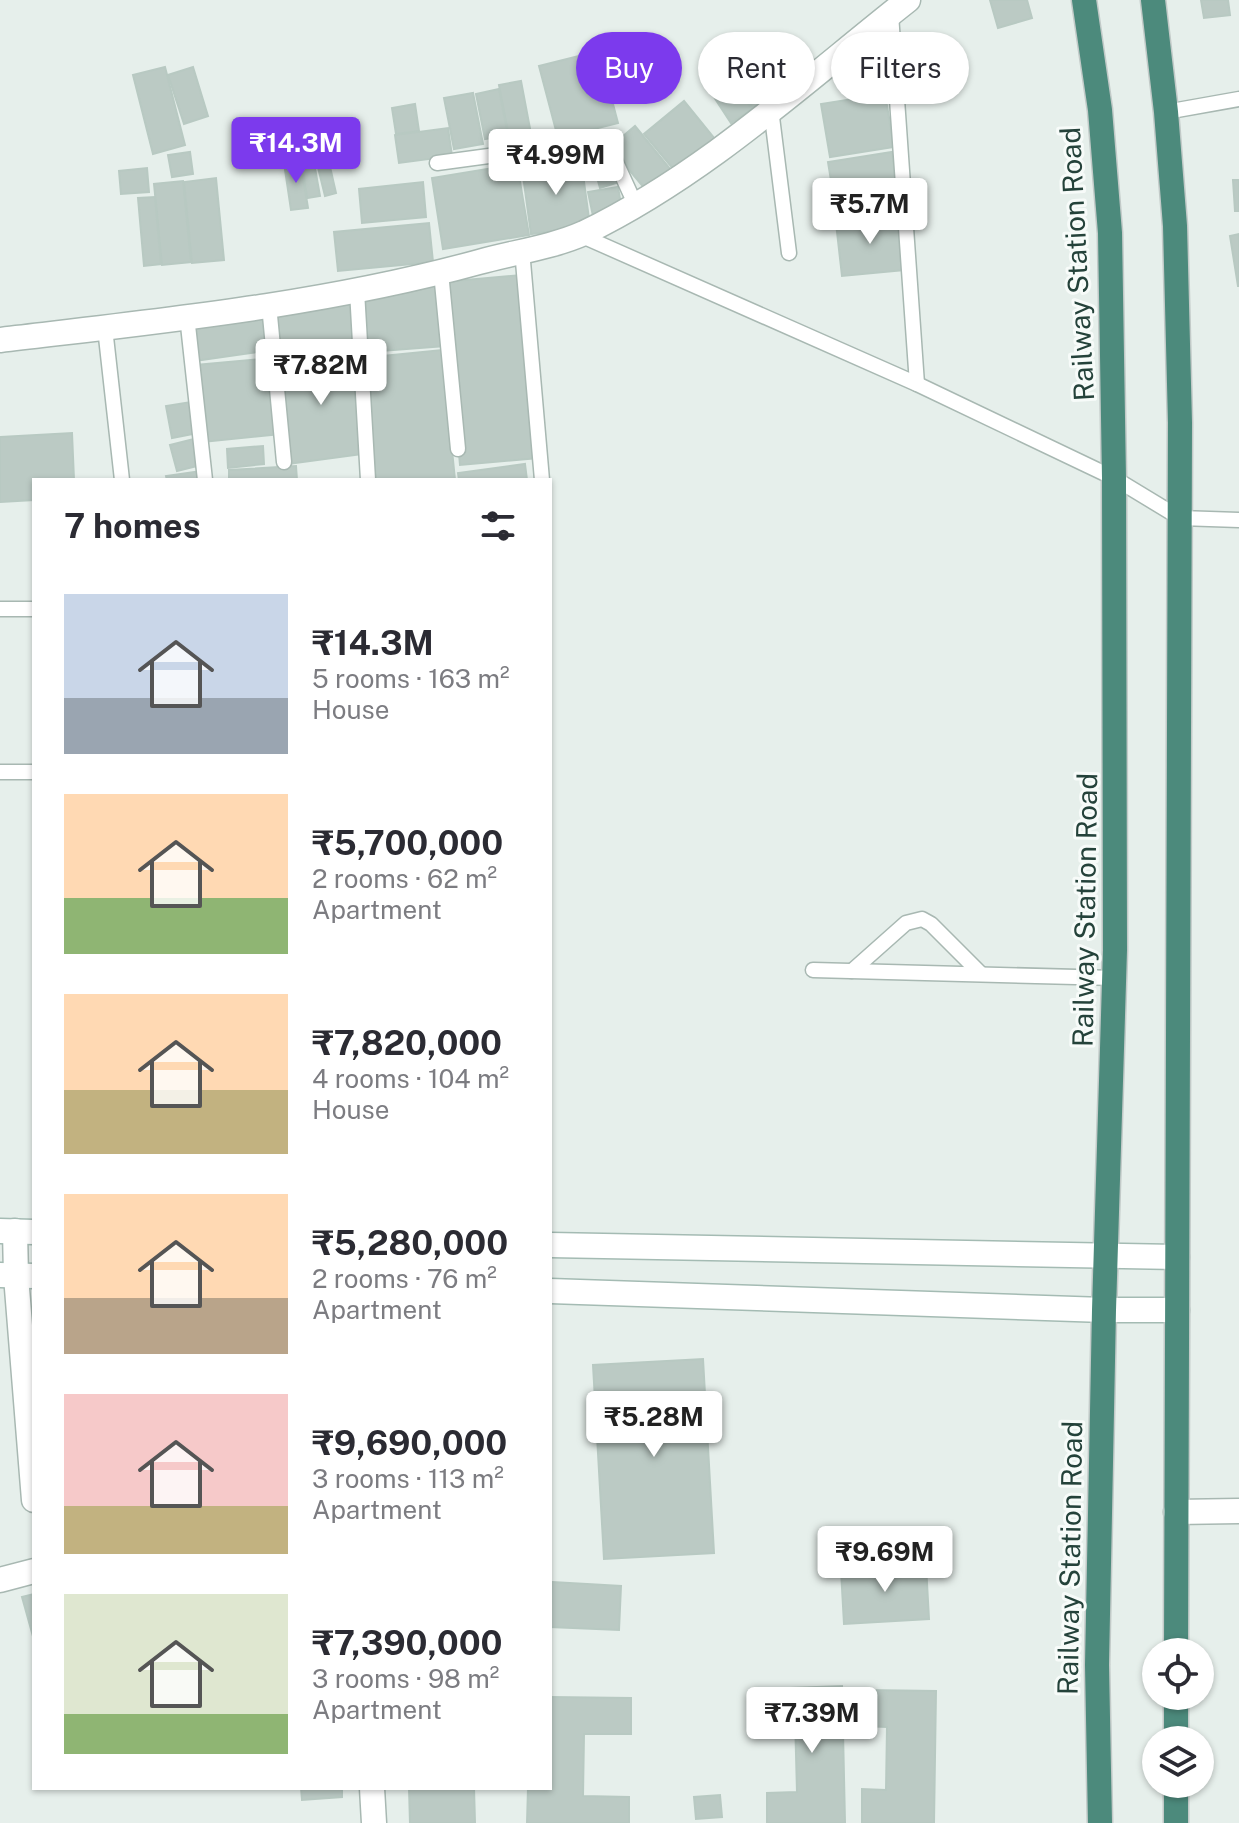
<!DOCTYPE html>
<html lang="en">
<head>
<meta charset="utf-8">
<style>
  body { margin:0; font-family:"Public Sans",sans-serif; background:#f7f7f7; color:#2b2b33; height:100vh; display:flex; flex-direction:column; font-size:30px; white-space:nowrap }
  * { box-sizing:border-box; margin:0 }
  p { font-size:26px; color:#7c7c81 }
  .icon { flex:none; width:44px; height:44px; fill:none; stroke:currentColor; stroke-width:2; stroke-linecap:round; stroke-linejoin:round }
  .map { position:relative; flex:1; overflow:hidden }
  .sheet { position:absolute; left:32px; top:478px; width:520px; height:1312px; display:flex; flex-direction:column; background:#fff; border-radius:0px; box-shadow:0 2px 6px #0004 }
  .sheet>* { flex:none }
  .top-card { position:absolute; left:576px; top:32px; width:542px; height:72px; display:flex; gap:16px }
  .controls { position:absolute; left:1142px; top:1638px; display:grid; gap:16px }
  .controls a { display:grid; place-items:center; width:72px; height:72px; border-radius:50%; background:#fff; box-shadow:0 2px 6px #0004; font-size:40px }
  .price { position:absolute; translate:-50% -68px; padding:0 18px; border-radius:8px; background:#fff; color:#222; font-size:26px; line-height:52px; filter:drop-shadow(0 2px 4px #0008) }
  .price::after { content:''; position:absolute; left:50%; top:48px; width:24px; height:18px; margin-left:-12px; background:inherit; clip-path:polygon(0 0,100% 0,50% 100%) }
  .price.current { background:#7c3aed; color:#fff }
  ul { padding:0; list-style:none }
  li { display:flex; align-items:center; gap:24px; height:200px; padding:0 32px }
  li span { display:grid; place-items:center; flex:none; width:224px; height:160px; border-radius:0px; color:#555 }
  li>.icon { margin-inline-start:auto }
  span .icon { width:96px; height:96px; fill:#fffc; stroke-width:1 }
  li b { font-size:34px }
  h2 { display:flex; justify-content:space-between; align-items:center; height:96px; padding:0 32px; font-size:34px }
  .chip { padding:0 28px; border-radius:36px; background:#fff; box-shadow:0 2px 6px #0004; font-size:28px; line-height:72px }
  .chip.current { background:#7c3aed; color:#fff }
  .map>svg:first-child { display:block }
  .building { fill:#bbcac4; stroke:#b8c9c2; stroke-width:2 }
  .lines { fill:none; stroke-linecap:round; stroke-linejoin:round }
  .service-casing { stroke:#a8b8b2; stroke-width:17 }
  .minor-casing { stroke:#a8b8b2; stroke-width:27 }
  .secondary-casing { stroke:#a4bbb3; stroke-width:27 }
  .trunk-casing { stroke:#c2cac8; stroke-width:27 }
  .service { stroke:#fff; stroke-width:14 }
  .minor { stroke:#fff; stroke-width:24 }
  .secondary { stroke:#fff; stroke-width:24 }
  .trunk { stroke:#4c8a7c; stroke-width:24 }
  .labels { text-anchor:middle; stroke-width:6; stroke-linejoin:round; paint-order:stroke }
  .street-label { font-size:28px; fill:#24423a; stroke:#f7fbf9 }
</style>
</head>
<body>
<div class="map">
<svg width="1239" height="1823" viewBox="0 0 1239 1823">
  <rect width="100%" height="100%" fill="#e6efeb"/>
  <g class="building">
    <path d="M990,0H1027L1032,18L998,28Z"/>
    <path d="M1201,0H1228L1230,15L1204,18Z"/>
    <path d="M599,51L618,123L558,138L539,66Z"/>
    <path d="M757,65L776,93L753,108L734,80Z"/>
    <path d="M165,67L185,145L153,154L133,75Z"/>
    <path d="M193,67L208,116L184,124L168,75Z"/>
    <path d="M881,71L884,90L853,96L849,77Z"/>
    <path d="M733,80L752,109L731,123L712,94Z"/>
    <path d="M521,81L531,134L509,138L499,85Z"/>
    <path d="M499,89L508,135L485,139L476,94Z"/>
    <path d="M473,93L483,144L454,149L444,98Z"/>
    <path d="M885,94L894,147L830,157L821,104Z"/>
    <path d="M684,101L715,139L675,171L644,134Z"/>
    <path d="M415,104L419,131L396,134L392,108Z"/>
    <path d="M635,126L671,170L646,190L610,147Z"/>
    <path d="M448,128L452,156L399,163L395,135Z"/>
    <path d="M323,136L336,193L325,196L311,139Z"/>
    <path d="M190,152L193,174L172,177L168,155Z"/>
    <path d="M892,152L900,208L837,217L828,162Z"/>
    <path d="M313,157L320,196L307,198L301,159Z"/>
    <path d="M612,158L619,182L600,188L593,163Z"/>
    <path d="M300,160L308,208L291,210L284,163Z"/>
    <path d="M581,160L590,226L531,234L522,168Z"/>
    <path d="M517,164L529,235L443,249L432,178Z"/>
    <path d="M147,168L149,192L121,194L119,171Z"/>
    <path d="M216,178L224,260L192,263L184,182Z"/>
    <path d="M1233,180H1239V211H1235Z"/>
    <path d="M183,181L191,262L162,265L154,184Z"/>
    <path d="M423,182L426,217L362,223L359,189Z"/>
    <path d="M618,187L622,211L593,216L588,192Z"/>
    <path d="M155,197L161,264L144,266L138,198Z"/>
    <path d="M899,216L904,270L842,276L836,223Z"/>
    <path d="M429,223L433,262L338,271L334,232Z"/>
    <path d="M1239,234V286H1238L1230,236Z"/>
    <path d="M521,275L538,458L460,465L444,282Z"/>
    <path d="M439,285L445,346L368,352L363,294Z"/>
    <path d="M356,300L359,348L274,353L272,306Z"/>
    <path d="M267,317L271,350L194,361L189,327Z"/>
    <path d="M442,350L455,480H376L363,358Z"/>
    <path d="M358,352L363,454L287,464L278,358Z"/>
    <path d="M272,358L280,434L203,442L196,365Z"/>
    <path d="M192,402L198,433L172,438L166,406Z"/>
    <path d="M72,433L74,480H34V500L0,502V437Z"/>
    <path d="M194,439L201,465L177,471L170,445Z"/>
    <path d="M263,446L264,464L228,468L227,449Z"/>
    <path d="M525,464L527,480H459L458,473Z"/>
    <path d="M296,466L297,480H229V470Z"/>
    <path d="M202,471L203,480H167L166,476Z"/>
    <path d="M703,1359L714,1553L604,1559L593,1365Z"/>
    <path d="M926,1565L929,1619L844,1624L841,1570Z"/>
    <path d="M552,1582L621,1586L619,1630L550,1627Z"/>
    <path d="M34,1594V1640L22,1597Z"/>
    <path d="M842,1686L845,1823H767V1793L797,1792L795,1716H765L764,1689Z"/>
    <path d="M864,1690L936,1691L934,1823H862V1789L886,1790L887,1727L863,1726Z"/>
    <path d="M550,1697L631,1698V1734H584L583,1796L629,1797V1823H527L528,1788H550Z"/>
    <path d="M301,1788H342V1797L302,1800Z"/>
    <path d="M409,1788H474L475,1823H410Z"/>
    <path d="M720,1795L722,1817L696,1819L694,1797Z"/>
  </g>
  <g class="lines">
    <g class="service-casing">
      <g id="service">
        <path d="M891,14L917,384"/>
        <path d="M771,109L789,253"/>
        <path d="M1166,112L1239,99"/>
        <path d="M437,163L585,143L604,144L610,149L636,206"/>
        <path d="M580,235L917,384L1114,478L1180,518L1239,520"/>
        <path d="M522,250L542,480"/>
        <path d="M441,272L458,449"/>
        <path d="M357,291L368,480"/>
        <path d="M269,305L284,462"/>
        <path d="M187,316L205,480"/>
        <path d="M105,328L122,480"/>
        <path d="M0,609H34"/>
        <path d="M0,772H34"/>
        <path d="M813,970L1115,978"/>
        <path d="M852,971L906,923L922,919L931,924L981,974"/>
      </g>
    </g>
    <g class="minor-casing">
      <g id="minor">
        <path d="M0,340C160,321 323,305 479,262C511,253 553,247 584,233C704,175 804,82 908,0"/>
        <path d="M15,1231L16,1276L34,1500"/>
        <path d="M1176,1512L1239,1511"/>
        <path d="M0,1580L34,1571"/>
        <path d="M372,1788L374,1823"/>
      </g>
    </g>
    <g class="secondary-casing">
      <g id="secondary">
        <path d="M0,1231L34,1232"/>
        <path d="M550,1245L1177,1257"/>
        <path d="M0,1275L34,1276"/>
        <path d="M550,1291L1104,1310H1177"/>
      </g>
    </g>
    <g class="trunk-casing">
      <g id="trunk">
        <path d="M1084,0L1100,110L1110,233L1114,478L1115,950L1104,1310L1097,1665L1100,1823"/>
        <path d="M1153,0L1166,112L1175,226L1180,423L1176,1652"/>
        <path d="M1176,1740V1696"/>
        <path d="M1176,1823V1784"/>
      </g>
    </g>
    <use href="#service" class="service"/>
    <use href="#minor" class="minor"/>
    <use href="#secondary" class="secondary"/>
    <use href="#trunk" class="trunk"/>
  </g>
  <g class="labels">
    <g class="street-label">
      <text transform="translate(1077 264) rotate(-93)" y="10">Railway Station Road</text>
      <text transform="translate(1085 910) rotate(-89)" y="10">Railway Station Road</text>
      <text transform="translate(1070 1558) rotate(-89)" y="10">Railway Station Road</text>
    </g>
  </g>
</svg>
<div class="controls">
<a><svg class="icon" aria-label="locate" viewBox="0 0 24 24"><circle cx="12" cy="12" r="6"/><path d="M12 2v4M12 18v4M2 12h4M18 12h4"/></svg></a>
<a><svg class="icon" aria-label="layers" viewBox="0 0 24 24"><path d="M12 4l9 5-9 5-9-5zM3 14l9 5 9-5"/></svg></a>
</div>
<b class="price current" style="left:296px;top:185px">₹14.3M</b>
<b class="price" style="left:556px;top:197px">₹4.99M</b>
<b class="price" style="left:870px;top:246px">₹5.7M</b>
<b class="price" style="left:321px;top:407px">₹7.82M</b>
<b class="price" style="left:654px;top:1459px">₹5.28M</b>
<b class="price" style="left:885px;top:1594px">₹9.69M</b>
<b class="price" style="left:812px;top:1755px">₹7.39M</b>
<div class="top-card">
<a class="chip current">Buy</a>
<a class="chip">Rent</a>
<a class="chip">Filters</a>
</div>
<section class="sheet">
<h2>7 homes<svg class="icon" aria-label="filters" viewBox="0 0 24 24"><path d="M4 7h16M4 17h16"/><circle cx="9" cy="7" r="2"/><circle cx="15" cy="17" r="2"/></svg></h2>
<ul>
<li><span style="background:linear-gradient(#c9d6e8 65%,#9aa5b1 0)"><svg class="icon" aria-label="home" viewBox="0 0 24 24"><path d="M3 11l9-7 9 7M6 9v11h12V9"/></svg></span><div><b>₹14.3M</b><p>5 rooms · 163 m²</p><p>House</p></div></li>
<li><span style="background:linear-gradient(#ffd9b3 65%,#8fb573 0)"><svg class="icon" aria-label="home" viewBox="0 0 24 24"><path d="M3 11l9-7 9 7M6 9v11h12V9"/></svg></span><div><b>₹5,700,000</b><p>2 rooms · 62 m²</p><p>Apartment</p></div></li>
<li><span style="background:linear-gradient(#ffd9b3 60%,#c2b280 0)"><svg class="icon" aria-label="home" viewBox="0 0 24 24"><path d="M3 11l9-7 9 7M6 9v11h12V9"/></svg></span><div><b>₹7,820,000</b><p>4 rooms · 104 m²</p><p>House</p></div></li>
<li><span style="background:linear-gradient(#ffd9b3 65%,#b9a48a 0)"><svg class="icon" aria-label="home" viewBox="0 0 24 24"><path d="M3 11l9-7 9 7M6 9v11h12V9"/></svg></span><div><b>₹5,280,000</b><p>2 rooms · 76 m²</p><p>Apartment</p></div></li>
<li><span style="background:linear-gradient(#f6c9c9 70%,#c2b280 0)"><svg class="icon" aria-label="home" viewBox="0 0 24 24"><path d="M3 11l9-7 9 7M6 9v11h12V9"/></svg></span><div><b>₹9,690,000</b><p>3 rooms · 113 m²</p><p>Apartment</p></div></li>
<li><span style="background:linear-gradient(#dfe7d0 75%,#8fb573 0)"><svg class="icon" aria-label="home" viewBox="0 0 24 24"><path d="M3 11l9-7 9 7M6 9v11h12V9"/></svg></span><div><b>₹7,390,000</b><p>3 rooms · 98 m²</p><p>Apartment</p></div></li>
</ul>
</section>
</div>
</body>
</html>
